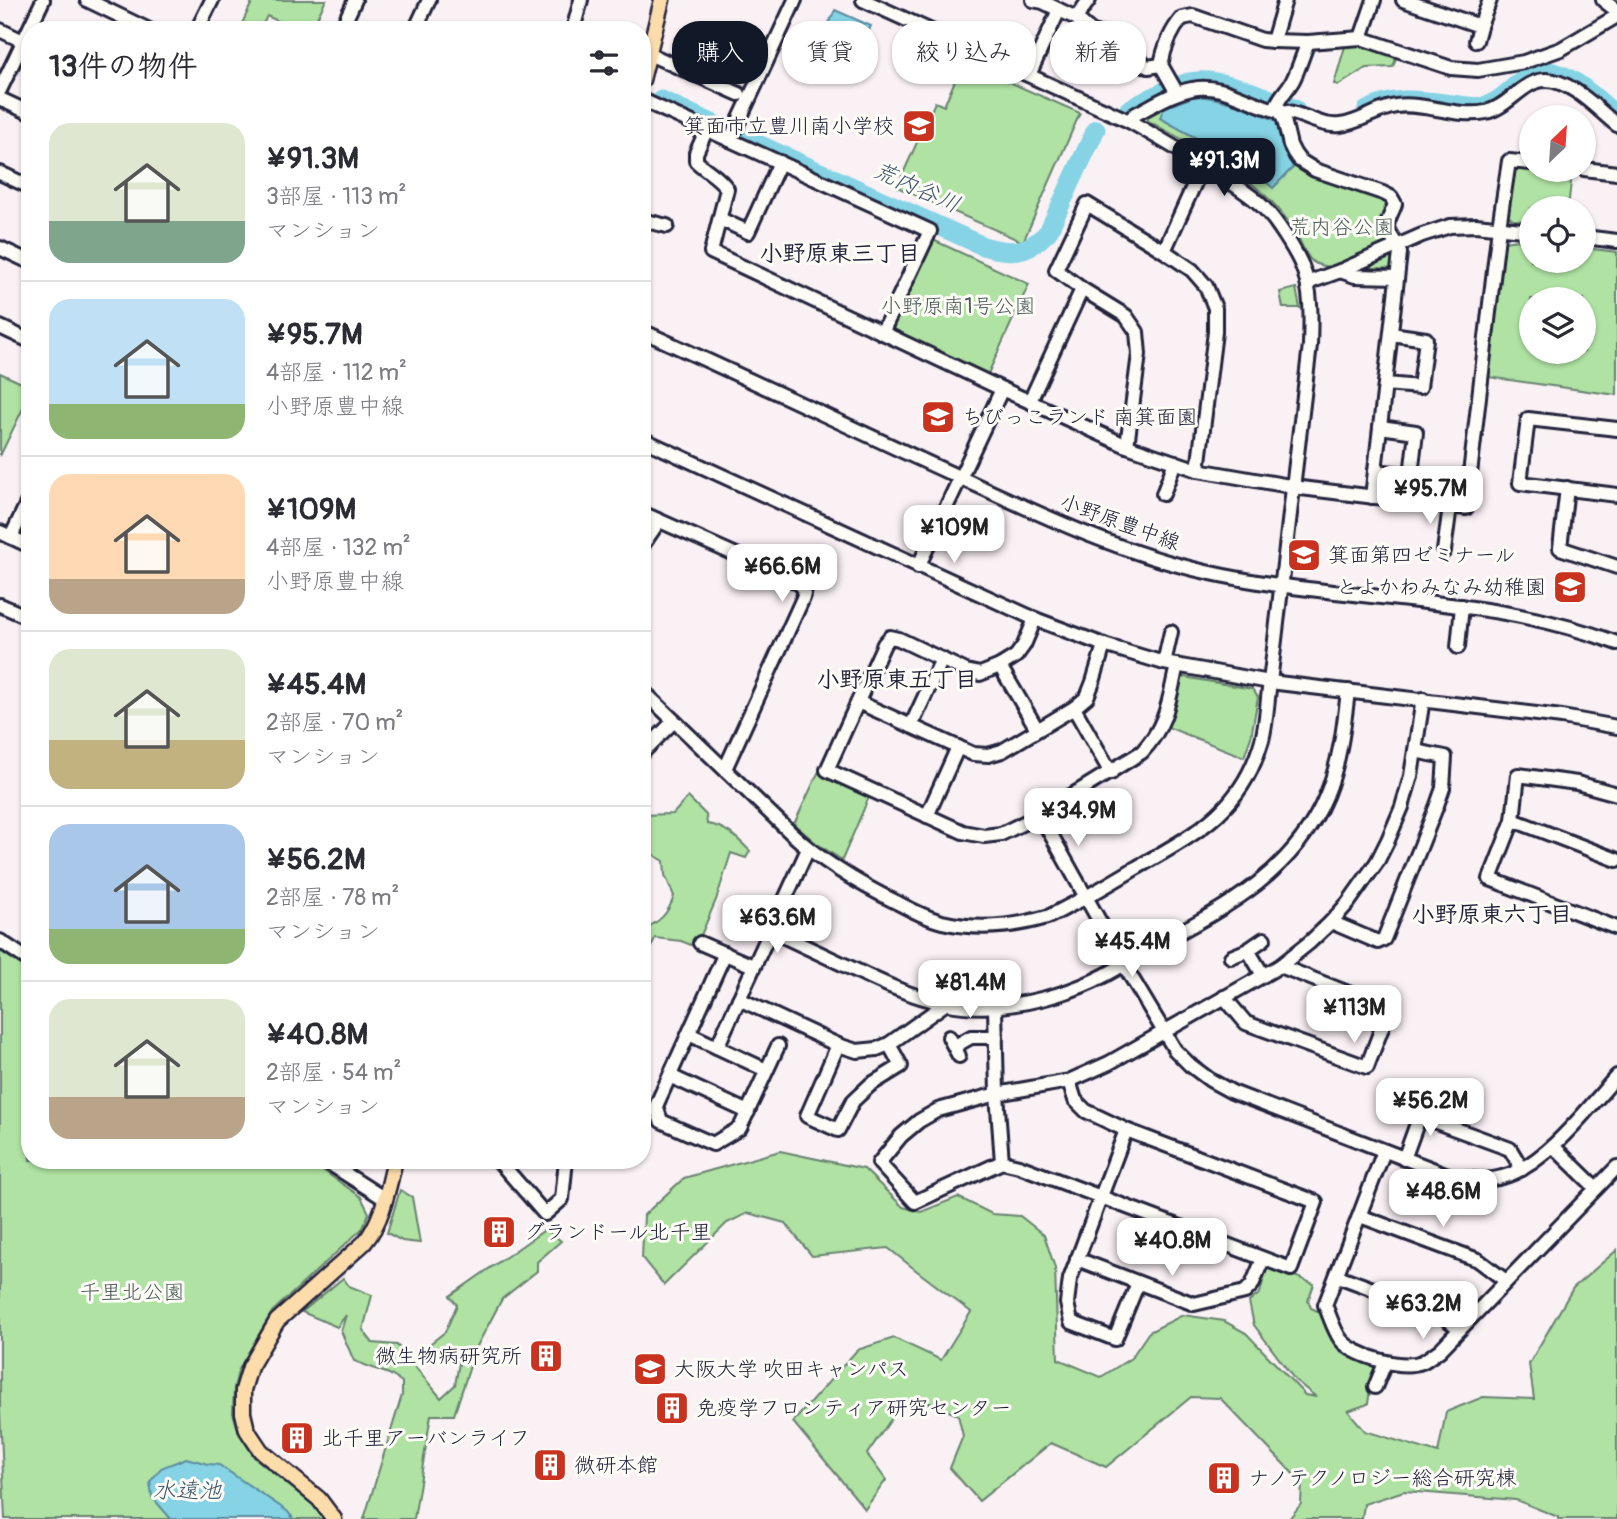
<!DOCTYPE html>
<html lang="ja">
<head>
<meta charset="utf-8">
<style>
  body { margin:0; font-family:Pangolin,"Klee One",sans-serif; background:#f7f7f7; color:#2b2b33; height:100vh; display:flex; flex-direction:column; font-size:26px; white-space:nowrap }
  * { box-sizing:border-box; margin:0 }
  p { font-size:23px; color:#7c7c81 }
  .icon { flex:none; width:38px; height:38px; fill:none; stroke:currentColor; stroke-width:2; stroke-linecap:round; stroke-linejoin:round }
  .map { position:relative; flex:1; overflow:hidden }
  .drawer { position:absolute; left:21px; top:21px; width:630px; height:1148px; display:flex; flex-direction:column; background:#fff; border-radius:28px; box-shadow:0 2px 5px #0004 }
  .drawer>* { flex:none }
  .guide { position:absolute; left:672px; top:21px; width:665px; height:63px; display:flex; gap:14px }
  .needle { width:46px; rotate:25deg }
  .controls { position:absolute; left:1519px; top:105px; display:grid; gap:14px }
  .controls a { display:grid; place-items:center; width:77px; height:77px; border-radius:50%; background:#fff; box-shadow:0 2px 5px #0004; font-size:35px }
  .price { position:absolute; translate:-50% -60px; padding:0 16px; border-radius:14px; background:#fff; color:#222; font-size:23px; line-height:46px; filter:drop-shadow(0 2px 4px #0008) }
  .price::after { content:''; position:absolute; left:50%; top:42px; width:21px; height:16px; margin-left:-10px; background:inherit; clip-path:polygon(0 0,100% 0,50% 100%) }
  .price.active { background:#111827; color:#fff }
  ul { padding:0; list-style:none }
  li { display:flex; align-items:center; gap:21px; height:175px; padding:0 28px }
  li+li { border-top:2px solid #e1e1e2 }
  li span { display:grid; place-items:center; flex:none; width:196px; height:140px; border-radius:21px; color:#555 }
  li>.icon { margin-inline-start:auto }
  span .icon { width:84px; height:84px; fill:#fffc; stroke-width:1 }
  li b { font-size:30px }
  h2 { display:flex; justify-content:space-between; align-items:center; height:84px; padding:0 28px; font-size:30px }
  .pill { padding:0 24px; border-radius:28px; background:#fff; box-shadow:0 2px 5px #0004; font-size:24px; line-height:63px }
  .pill.active { background:#111827; color:#fff }
  .map>svg:first-child { display:block }
  .green { fill:#afe2a3; stroke:#68826f; stroke-width:2; fill-rule:evenodd }
  .water { fill:#85d3e4; stroke:#5d8ca0; stroke-width:2 }
  .lines { fill:none; stroke-linecap:round; stroke-linejoin:round }
  .river { stroke:#85d3e4; stroke-width:19 }
  .minor-casing { stroke:#22223b; stroke-width:18 }
  .major-casing { stroke:#22223b; stroke-width:19 }
  .minor { stroke:#fdfcf7; stroke-width:12 }
  .major { stroke:#fddcac; stroke-width:14 }
  .labels { text-anchor:middle; stroke-width:6; stroke-linejoin:round; paint-order:stroke }
  .poi-label { font-size:21px; fill:#22223b; stroke:#fdfcf7; text-anchor:start }
  .park-label { font-size:21px; fill:#4c5c5a; stroke:#fdfcf7 }
  .street-label { font-size:21px; fill:#22223b; stroke:#fdfcf7 }
  .water-label { font-size:23px; font-style:italic; fill:#40576e; stroke:#fdfcf7 }
  .neighbourhood-label { font-size:23px; font-weight:bold; fill:#22223b; stroke:#fdfcf7 }
</style>
</head>
<body>
<div class="map">
<svg width="1617" height="1519" viewBox="0 0 1617 1519">
  <rect width="100%" height="100%" fill="#faf1f5"/>
  <filter id="ink" filterUnits="userSpaceOnUse"><feTurbulence type="fractalNoise" baseFrequency=".0143" numOctaves="2"/><feDisplacementMap in="SourceGraphic" scale="14" xChannelSelector="R" yChannelSelector="G"/><feConvolveMatrix kernelMatrix="1 2 1 2 8 2 1 2 1" color-interpolation-filters="sRGB"/></filter>
  <g filter="url(#ink)">
    <g class="green">
      <path d="M253,0H326L312,28L297,21L294,28L267,16L260,30H239Z"/>
      <path d="M1346,43H1358L1397,55L1393,67L1366,68L1339,85L1334,84Z"/>
      <path d="M963,62L1080,113L1023,242L897,187L935,102L944,106Z"/>
      <path d="M1164,108L1160,118L1251,168L1273,187L1297,164L1388,199V237L1395,258L1393,268L1388,272C1373,271 1323,270 1313,262C1304,255 1300,239 1294,229C1286,218 1276,205 1266,196C1236,167 1185,141 1148,121V114Z"/>
      <path d="M1518,166L1531,168V170H1549L1572,173L1568,208H1531V222L1513,220L1506,214L1513,169Z"/>
      <path d="M933,240L1029,284L988,374L896,333L893,324Z"/>
      <path d="M1518,240L1531,242V261H1584V248L1617,252V395L1488,377L1503,242ZM1531,299H1584V352H1531Z"/>
      <path d="M1296,288L1300,308H1283L1280,292Z"/>
      <path d="M0,373L30,387V394L0,456Z"/>
      <path d="M1184,677L1252,689L1258,697L1251,737L1244,757L1167,727L1179,680Z"/>
      <path d="M818,773L869,797L842,860L816,843L794,824Z"/>
      <path d="M688,797L706,815L707,824C726,826 737,838 750,851L746,858L731,853L716,900L696,947L681,941L655,938L642,968V930C659,922 668,915 674,896L665,875L664,861L642,848V815L673,814Z"/>
      <path d="M0,951L30,971V1160H308L361,1197L369,1213L363,1228L272,1312L238,1371L234,1388L233,1413L239,1433L254,1457L314,1506L324,1519H5L0,1411Z"/>
      <path d="M780,1151L864,1169L903,1207L921,1212L958,1197L992,1214L1020,1216L1044,1235L1055,1268L1058,1359L1101,1377L1131,1358L1149,1332L1183,1315L1224,1321L1246,1333L1305,1395L1316,1397L1295,1380L1254,1325L1249,1302L1260,1293L1266,1270L1273,1267L1314,1284L1308,1301L1311,1308L1324,1314L1338,1343L1380,1364L1370,1389L1368,1404L1348,1411L1365,1431L1438,1453L1446,1412L1483,1397L1534,1399L1529,1364L1573,1288L1617,1250V1519H1558V1517L1516,1500L1404,1491L1364,1504L1362,1519H1289L1301,1504L1302,1483L1220,1398L1191,1397L1106,1467L1051,1443L979,1501L950,1468L963,1436L958,1415L930,1403L901,1405L867,1454L886,1480L865,1509L793,1422L857,1350L894,1338L941,1360L971,1312L917,1271L888,1248L812,1256L785,1223L748,1213L727,1223L664,1285L642,1258L644,1215L684,1178Z"/>
      <path d="M400,1190L412,1197L420,1243L402,1241L387,1233Z"/>
      <path d="M546,1229L561,1241L537,1262V1271L502,1299L476,1348L454,1415H431L414,1519H364L402,1395V1382L389,1374L354,1361L341,1331L346,1315L337,1327L302,1312L343,1278L349,1286L372,1295L363,1330L373,1343L397,1345L441,1398L455,1385L459,1363L444,1353L437,1356L427,1346L445,1332L457,1305L450,1296Z"/>
    </g>
    <g class="water">
      <path d="M835,10L871,26L863,43L827,26Z"/>
      <path d="M1195,96C1225,98 1250,109 1277,121L1287,157L1293,167L1273,188L1251,168L1160,118L1164,108Z"/>
      <path d="M186,1458L208,1464L219,1465L287,1511L294,1519H171L152,1497L150,1482L161,1468Z"/>
    </g>
    <g class="lines">
      <g class="river">
        <path d="M661,100L983,246C1011,254 1027,254 1048,232L1096,129"/>
        <path d="M1129,109C1148,100 1169,87 1189,82C1220,75 1267,98 1295,109"/>
        <path d="M1367,110C1398,95 1419,100 1452,104C1462,105 1474,108 1484,106C1508,100 1519,73 1544,71C1569,70 1599,101 1617,116"/>
      </g>
      <g class="minor-casing">
        <g id="minor">
          <path d="M87,0L149,30"/>
          <path d="M1033,0L1043,2L1076,18L1091,31L1098,34L1118,37L1129,44L1144,65L1148,67L1161,65"/>
          <path d="M1403,0L1480,26L1490,0"/>
          <path d="M1603,0L1617,11"/>
          <path d="M1076,18L1089,0"/>
          <path d="M0,30L29,44"/>
          <path d="M197,30L212,0"/>
          <path d="M300,30H303"/>
          <path d="M341,30L355,0"/>
          <path d="M415,30L429,0"/>
          <path d="M573,30L581,0"/>
          <path d="M1361,38L1374,0"/>
          <path d="M1273,41L1285,0"/>
          <path d="M1476,41L1480,26"/>
          <path d="M1308,42C1303,54 1299,68 1293,80C1288,89 1281,95 1277,104L1284,120L1290,145L1294,153L1299,160L1315,170L1383,193L1391,197L1395,204C1393,211 1387,220 1387,227C1387,232 1397,243 1400,253L1372,497"/>
          <path d="M649,54L739,94"/>
          <path d="M1029,75L1059,10"/>
          <path d="M0,90L43,0"/>
          <path d="M1177,93L1161,65C1164,48 1171,31 1182,18L1193,16L1262,40L1273,41L1308,42L1361,38L1451,68L1478,70L1524,62L1561,49L1617,16"/>
          <path d="M0,99L30,113"/>
          <path d="M642,100L930,231L882,333"/>
          <path d="M1129,121L1134,115C1152,106 1171,93 1192,89C1222,82 1250,105 1279,111C1282,111 1286,111 1289,112C1307,116 1322,127 1340,125C1360,123 1376,109 1396,106C1425,102 1457,118 1486,112C1509,107 1523,80 1546,80C1571,80 1598,110 1617,125"/>
          <path d="M707,129L696,153V161C706,171 720,177 727,189L711,252L1002,389L1127,446L1198,470L1301,488L1466,508L1499,227L1509,161L1531,163"/>
          <path d="M730,140L795,0"/>
          <path d="M1584,169L1617,173"/>
          <path d="M0,173L30,187"/>
          <path d="M720,219L748,232L780,162"/>
          <path d="M642,220L667,226"/>
          <path d="M1584,237L1617,241"/>
          <path d="M0,248L30,262"/>
          <path d="M1164,251L1203,165"/>
          <path d="M1340,271L1355,276L1397,277"/>
          <path d="M1307,283L1340,271L1422,235L1450,226L1476,225L1531,231"/>
          <path d="M0,327L30,341"/>
          <path d="M642,331C745,377 847,426 950,473C1033,511 1116,552 1206,572C1342,603 1485,593 1617,643"/>
          <path d="M1385,384L1420,387L1426,339L1391,334"/>
          <path d="M1030,401L1082,289"/>
          <path d="M1617,429L1528,419L1520,483L1617,495"/>
          <path d="M642,439L1035,619L1104,645L1164,663L1270,682L1562,717L1617,727"/>
          <path d="M1127,446L1139,354L1137,332L1126,316L1082,289L1056,270L1087,204L1164,251L1192,270L1206,286L1215,308V332L1198,470"/>
          <path d="M1375,471L1411,475L1416,432L1380,427"/>
          <path d="M1567,488L1560,548L1617,567"/>
          <path d="M1163,494L1175,462"/>
          <path d="M642,513L797,582L805,589L803,598L725,769"/>
          <path d="M0,532L30,546"/>
          <path d="M11,537L30,497"/>
          <path d="M642,546L659,521"/>
          <path d="M1444,551L1450,506"/>
          <path d="M918,567L1002,389"/>
          <path d="M0,605L30,618"/>
          <path d="M1035,619L1024,645L1016,656L1000,666L980,674L966,671L899,639L890,637L884,644L827,770L963,832L984,836L1001,834L1040,815L1142,752C1167,725 1169,700 1177,665"/>
          <path d="M1104,645L1093,682L1087,697L1074,708L1111,773"/>
          <path d="M1458,647L1462,606"/>
          <path d="M1164,663L1171,632"/>
          <path d="M1000,666L1037,729"/>
          <path d="M642,690L791,833C823,863 859,884 898,903C911,910 927,918 942,922C976,930 1013,927 1047,917C1055,914 1063,909 1071,905C1093,894 1114,881 1136,868C1195,834 1242,811 1262,740C1267,721 1267,701 1270,682L1310,345C1311,320 1312,290 1302,266C1296,251 1276,220 1264,208C1251,194 1233,184 1216,173C1188,155 1159,138 1129,121L863,0"/>
          <path d="M858,702L973,754L988,755L1002,751L1074,708"/>
          <path d="M911,726L942,659"/>
          <path d="M642,753L674,721"/>
          <path d="M1617,794L1577,783L1518,775L1513,820L1490,879L1617,928"/>
          <path d="M1040,815L1124,965L1175,1050L1190,1065L1210,1080L1232,1092L1453,1177C1470,1179 1486,1182 1502,1177C1545,1166 1588,1108 1617,1076"/>
          <path d="M927,816L958,747"/>
          <path d="M1513,820L1617,860"/>
          <path d="M1331,922L1378,942L1384,939L1437,805L1443,788L1445,757L1415,751"/>
          <path d="M770,930C798,943 825,956 853,969C882,983 912,997 944,1003C1007,1016 1086,993 1137,955C1212,914 1291,880 1326,796C1340,762 1344,726 1348,691"/>
          <path d="M0,941L30,961"/>
          <path d="M700,943L753,966"/>
          <path d="M1248,950L1263,975"/>
          <path d="M725,953L656,1106L661,1121L713,1144L740,1128L778,1046"/>
          <path d="M1231,957L1248,950L1264,939"/>
          <path d="M1224,997L1246,1023L1367,1067L1389,1009L1280,966"/>
          <path d="M739,999L838,1045L857,1051L877,1049L889,1044L945,1004"/>
          <path d="M995,1007L997,1094L1002,1162"/>
          <path d="M689,1034L766,1070"/>
          <path d="M949,1037L959,1056"/>
          <path d="M838,1045L807,1116L838,1130L853,1101L870,1085L901,1066L889,1044"/>
          <path d="M955,1046L971,1037H996"/>
          <path d="M717,1047L808,849"/>
          <path d="M670,1076L748,1112"/>
          <path d="M1069,1081L1075,1100L1086,1111L1126,1130L1316,1202L1291,1269L1019,1166L1002,1162L915,1202L879,1163L901,1136L919,1121L938,1110L997,1094L1069,1081L1109,1063L1280,966L1310,942L1331,922L1348,903L1377,862L1388,840L1402,807L1411,776L1423,699"/>
          <path d="M1420,1116L1510,1149L1522,1169"/>
          <path d="M1126,1130L1070,1279L1067,1303L1071,1322L1115,1339L1138,1283"/>
          <path d="M1553,1146L1596,1188"/>
          <path d="M1384,1151L1325,1305C1330,1316 1334,1331 1341,1340C1354,1356 1402,1370 1422,1362C1428,1359 1434,1354 1440,1350L1617,1167"/>
          <path d="M1404,1159L1423,1107"/>
          <path d="M324,1160L385,1199"/>
          <path d="M498,1160L545,1214L562,1199L566,1160"/>
          <path d="M1360,1216L1478,1260L1506,1281"/>
          <path d="M1077,1259L1194,1304L1245,1292L1252,1285L1263,1259"/>
          <path d="M1338,1276L1440,1314L1460,1329"/>
          <path d="M1375,1387L1385,1363"/>
        </g>
      </g>
      <g class="major-casing">
        <g id="major">
          <path d="M642,80L662,0"/>
          <path d="M334,1519L319,1499L261,1451L247,1430L243,1413V1390L250,1367L277,1321L364,1243C383,1221 388,1188 395,1160"/>
        </g>
      </g>
      <use href="#minor" class="minor"/>
      <use href="#major" class="major"/>
    </g>
  </g>
  <defs>
    <g id="school-square" transform="scale(1.75)"><rect x="-9" y="-9" width="18" height="18" rx="4" fill="#c8321e" stroke="#fdfcf7"/><path d="M0-5L7-2L0 1L-7-2ZM-4 1L0 2.5L4 1V4Q0 6-4 4Z" fill="#fff"/></g>
    <g id="building-square" transform="scale(1.75)"><rect x="-9" y="-9" width="18" height="18" rx="4" fill="#c8321e" stroke="#fdfcf7"/><path d="M-4-6H4V6H1V3H-1V6H-4ZM-2.5-4.3h1.7v1.8h-1.7ZM.8-4.3h1.7v1.8H.8ZM-2.5-1h1.7V.8h-1.7ZM.8-1h1.7V.8H.8Z" fill="#fff"/></g>
    <g id="university-square" transform="scale(1.75)"><rect x="-9" y="-9" width="18" height="18" rx="4" fill="#c8321e" stroke="#fdfcf7"/><path d="M0-5L7-2L0 1L-7-2ZM-4 1L0 2.5L4 1V4Q0 6-4 4Z" fill="#fff"/></g>
  </defs>
  <g fill-rule="evenodd">
    <use href="#school-square" x="919" y="126"/>
    <use href="#school-square" x="938" y="417"/>
    <use href="#school-square" x="1304" y="555"/>
    <use href="#school-square" x="1570" y="587"/>
    <use href="#building-square" x="499" y="1232"/>
    <use href="#building-square" x="546" y="1356"/>
    <use href="#university-square" x="650" y="1369"/>
    <use href="#building-square" x="672" y="1408"/>
    <use href="#building-square" x="297" y="1438"/>
    <use href="#building-square" x="550" y="1465"/>
    <use href="#building-square" x="1224" y="1478"/>
  </g>
  <g class="labels">
    <g class="poi-label">
      <text x="894" y="133" text-anchor="end">箕面市立豊川南小学校</text>
      <text x="962" y="424">ちびっこランド 南箕面園</text>
      <text x="1328" y="562">箕面第四ゼミナール</text>
      <text x="1546" y="594" text-anchor="end">とよかわみなみ幼稚園</text>
      <text x="524" y="1239">グランドール北千里</text>
      <text x="522" y="1363" text-anchor="end">微生物病研究所</text>
      <text x="674" y="1376">大阪大学 吹田キャンパス</text>
      <text x="696" y="1415">免疫学フロンティア研究センター</text>
      <text x="322" y="1445">北千里アーバンライフ</text>
      <text x="574" y="1472">微研本館</text>
      <text x="1248" y="1485">ナノテクノロジー総合研究棟</text>
    </g>
    <g class="park-label">
      <text x="1342" y="234">荒内谷公園</text>
      <text x="958" y="313">小野原南1号公園</text>
      <text x="132" y="1299">千里北公園</text>
    </g>
    <g class="street-label">
      <text transform="translate(1120 522) rotate(20)" y="7">小野原豊中線</text>
    </g>
    <g class="water-label">
      <text transform="translate(917 187) rotate(24)" y="8">荒内谷川</text>
      <text x="187" y="1498">水遠池</text>
    </g>
    <g class="neighbourhood-label">
      <text x="840" y="261">小野原東三丁目</text>
      <text x="897" y="687">小野原東五丁目</text>
      <text x="1492" y="922">小野原東六丁目</text>
    </g>
  </g>
</svg>
<div class="controls">
<a><svg class="needle" viewBox="-14 -14 28 28"><path d="M0-13l5 13h-10z" fill="#e53935"/><path d="M0 13l5-13h-10z" fill="#7c7c81"/></svg></a>
<a><svg class="icon" aria-label="locate" viewBox="0 0 24 24"><circle cx="12" cy="12" r="6"/><path d="M12 2v4M12 18v4M2 12h4M18 12h4"/></svg></a>
<a><svg class="icon" aria-label="layers" viewBox="0 0 24 24"><path d="M12 4l9 5-9 5-9-5zM3 14l9 5 9-5"/></svg></a>
</div>
<b class="price active" style="left:1224px;top:198px">¥91.3M</b>
<b class="price" style="left:1430px;top:526px">¥95.7M</b>
<b class="price" style="left:954px;top:565px">¥109M</b>
<b class="price" style="left:782px;top:604px">¥66.6M</b>
<b class="price" style="left:1078px;top:848px">¥34.9M</b>
<b class="price" style="left:777px;top:955px">¥63.6M</b>
<b class="price" style="left:1132px;top:979px">¥45.4M</b>
<b class="price" style="left:970px;top:1020px">¥81.4M</b>
<b class="price" style="left:1354px;top:1045px">¥113M</b>
<b class="price" style="left:1430px;top:1138px">¥56.2M</b>
<b class="price" style="left:1443px;top:1229px">¥48.6M</b>
<b class="price" style="left:1172px;top:1278px">¥40.8M</b>
<b class="price" style="left:1423px;top:1341px">¥63.2M</b>
<div class="guide">
<a class="pill active">購入</a>
<a class="pill">賃貸</a>
<a class="pill">絞り込み</a>
<a class="pill">新着</a>
</div>
<section class="drawer">
<h2>13件の物件<svg class="icon" aria-label="filters" viewBox="0 0 24 24"><path d="M4 7h16M4 17h16"/><circle cx="9" cy="7" r="2"/><circle cx="15" cy="17" r="2"/></svg></h2>
<ul>
<li><span style="background:linear-gradient(#dfe7d0 70%,#7fa58c 0)"><svg class="icon" aria-label="home" viewBox="0 0 24 24"><path d="M3 11l9-7 9 7M6 9v11h12V9"/></svg></span><div><b>¥91.3M</b><p>3部屋 · 113 m²</p><p>マンション</p></div></li>
<li><span style="background:linear-gradient(#bfe0f5 75%,#8fb573 0)"><svg class="icon" aria-label="home" viewBox="0 0 24 24"><path d="M3 11l9-7 9 7M6 9v11h12V9"/></svg></span><div><b>¥95.7M</b><p>4部屋 · 112 m²</p><p>小野原豊中線</p></div></li>
<li><span style="background:linear-gradient(#ffd9b3 75%,#b9a48a 0)"><svg class="icon" aria-label="home" viewBox="0 0 24 24"><path d="M3 11l9-7 9 7M6 9v11h12V9"/></svg></span><div><b>¥109M</b><p>4部屋 · 132 m²</p><p>小野原豊中線</p></div></li>
<li><span style="background:linear-gradient(#dfe7d0 65%,#c2b280 0)"><svg class="icon" aria-label="home" viewBox="0 0 24 24"><path d="M3 11l9-7 9 7M6 9v11h12V9"/></svg></span><div><b>¥45.4M</b><p>2部屋 · 70 m²</p><p>マンション</p></div></li>
<li><span style="background:linear-gradient(#a9c7e8 75%,#8fb573 0)"><svg class="icon" aria-label="home" viewBox="0 0 24 24"><path d="M3 11l9-7 9 7M6 9v11h12V9"/></svg></span><div><b>¥56.2M</b><p>2部屋 · 78 m²</p><p>マンション</p></div></li>
<li><span style="background:linear-gradient(#dfe7d0 70%,#b9a48a 0)"><svg class="icon" aria-label="home" viewBox="0 0 24 24"><path d="M3 11l9-7 9 7M6 9v11h12V9"/></svg></span><div><b>¥40.8M</b><p>2部屋 · 54 m²</p><p>マンション</p></div></li>
</ul>
</section>
</div>
</body>
</html>
